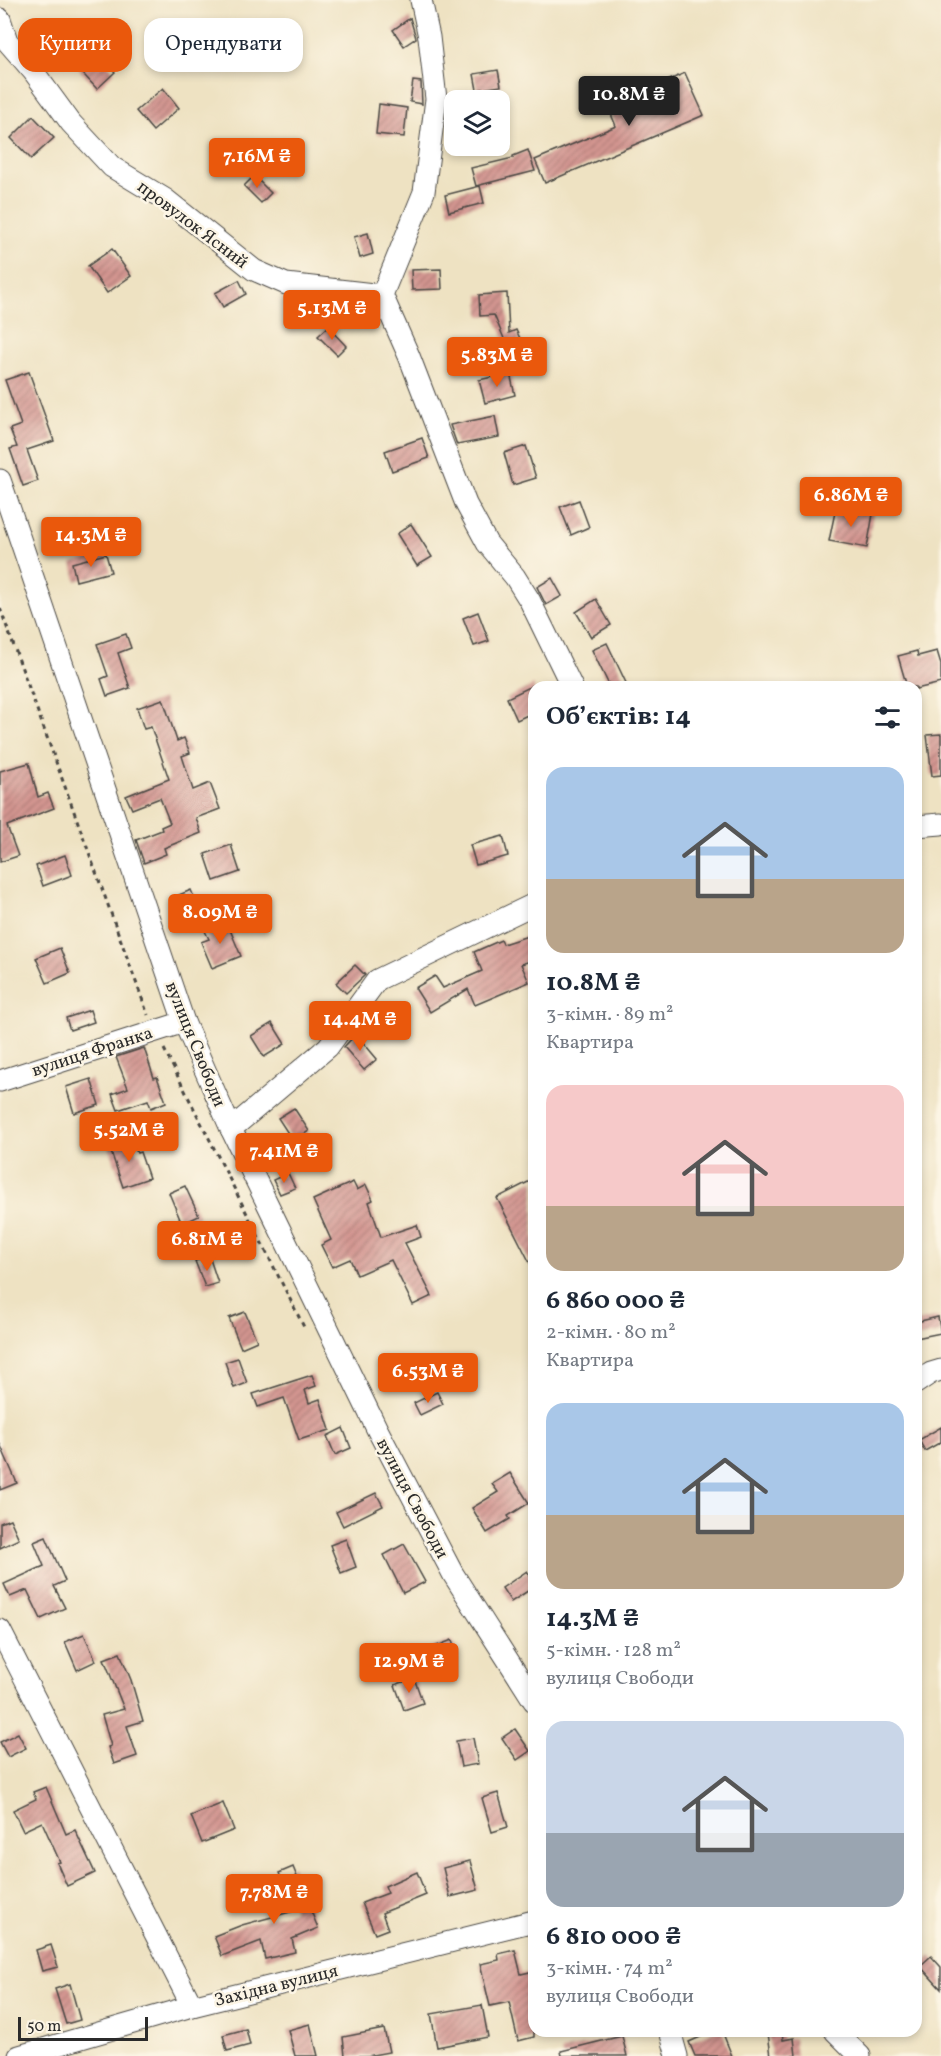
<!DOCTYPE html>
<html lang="uk">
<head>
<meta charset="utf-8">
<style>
  body { margin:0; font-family:Vollkorn,serif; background:#f6f6f7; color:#1f2937; height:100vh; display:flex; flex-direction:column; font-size:22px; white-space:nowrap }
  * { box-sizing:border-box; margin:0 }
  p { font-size:20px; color:#747a83 }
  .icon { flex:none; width:33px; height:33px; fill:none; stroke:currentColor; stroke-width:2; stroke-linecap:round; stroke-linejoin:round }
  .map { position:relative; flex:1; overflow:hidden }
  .side { position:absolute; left:528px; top:681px; width:394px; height:1356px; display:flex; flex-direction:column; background:#fff; border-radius:18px; box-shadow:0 3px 9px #0003 }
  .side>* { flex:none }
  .banner { position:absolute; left:18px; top:18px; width:420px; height:54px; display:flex; gap:12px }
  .controls { position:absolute; left:444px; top:90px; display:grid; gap:12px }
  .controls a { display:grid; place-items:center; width:66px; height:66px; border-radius:12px; background:#fff; box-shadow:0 3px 9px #0003; font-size:30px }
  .scale { position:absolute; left:18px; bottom:15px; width:130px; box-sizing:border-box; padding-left:6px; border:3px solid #2b2b2b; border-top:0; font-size:16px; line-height:21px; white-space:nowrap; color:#2b2b2b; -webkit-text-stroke:4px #fcf5e5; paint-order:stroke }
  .price { position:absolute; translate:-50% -51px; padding:0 14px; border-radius:6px; background:#ea580c; color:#fff; font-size:20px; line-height:39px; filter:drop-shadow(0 2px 3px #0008) }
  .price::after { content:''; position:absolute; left:50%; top:36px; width:18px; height:14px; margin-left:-9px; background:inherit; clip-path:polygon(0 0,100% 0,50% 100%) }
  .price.active { background:#222; color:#fff }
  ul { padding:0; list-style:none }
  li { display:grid; align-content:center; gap:12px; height:318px; padding:0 18px }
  li span { display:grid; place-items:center; height:186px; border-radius:18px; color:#555 }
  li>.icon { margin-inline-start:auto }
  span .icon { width:108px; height:108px; fill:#fffc; stroke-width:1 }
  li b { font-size:26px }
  h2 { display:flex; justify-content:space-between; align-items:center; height:72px; padding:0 18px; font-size:26px }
  .chip { padding:0 21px; border-radius:18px; background:#fff; box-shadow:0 3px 9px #0003; font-size:21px; line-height:54px }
  .chip.active { background:#ea580c; color:#fff }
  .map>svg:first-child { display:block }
  .building { fill:url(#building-hatch) }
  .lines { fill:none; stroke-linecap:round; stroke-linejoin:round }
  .minor-casing { stroke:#484642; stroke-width:23 }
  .path { stroke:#484642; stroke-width:3; stroke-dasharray:4.5 4.5; stroke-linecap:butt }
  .minor { stroke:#fff; stroke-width:21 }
  .labels { text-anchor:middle; stroke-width:5; stroke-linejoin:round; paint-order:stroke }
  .street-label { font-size:18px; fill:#2b2b2b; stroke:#fcf5e5 }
</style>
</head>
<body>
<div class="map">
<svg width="941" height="2056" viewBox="0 0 941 2056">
  <defs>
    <pattern id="building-hatch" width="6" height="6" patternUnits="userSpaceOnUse" patternTransform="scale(1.5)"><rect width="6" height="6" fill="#d39590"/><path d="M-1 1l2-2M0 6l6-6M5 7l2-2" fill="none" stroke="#ab7a76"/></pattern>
  </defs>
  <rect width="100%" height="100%" fill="#fcf5e5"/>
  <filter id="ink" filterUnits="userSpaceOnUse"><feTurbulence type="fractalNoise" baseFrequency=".0167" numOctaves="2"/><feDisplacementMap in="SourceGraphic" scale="12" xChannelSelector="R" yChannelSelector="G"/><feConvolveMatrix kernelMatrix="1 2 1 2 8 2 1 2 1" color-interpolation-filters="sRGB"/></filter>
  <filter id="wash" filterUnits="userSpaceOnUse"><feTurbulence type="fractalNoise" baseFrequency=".008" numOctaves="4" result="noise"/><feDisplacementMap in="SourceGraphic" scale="24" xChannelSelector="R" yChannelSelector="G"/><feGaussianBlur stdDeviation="1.35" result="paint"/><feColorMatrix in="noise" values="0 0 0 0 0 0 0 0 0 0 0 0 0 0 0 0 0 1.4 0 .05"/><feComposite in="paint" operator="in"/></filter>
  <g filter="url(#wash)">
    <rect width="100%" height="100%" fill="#eee2c2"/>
    <g id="blocks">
      <g class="building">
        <path d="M410,18L416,38L404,46L393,30Z"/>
        <path d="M90,46L115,72L97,89L73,63Z"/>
        <path d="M498,70L501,86L477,90L474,74Z"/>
        <path d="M685,73L704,115L545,183L535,160L616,126L608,107Z"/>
        <path d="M413,81L421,82L422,104L410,102Z"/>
        <path d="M163,88L179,108L153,131L136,111Z"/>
        <path d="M379,104L407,108L404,137L376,134Z"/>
        <path d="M33,116L54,138L31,159L11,138Z"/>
        <path d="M528,150L535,171L476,186L471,168L513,158V156Z"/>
        <path d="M254,176L271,193L261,203L244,186Z"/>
        <path d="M480,186L484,203L449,212L445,195Z"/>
        <path d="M368,233L373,254L360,258L354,237Z"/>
        <path d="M112,249L131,276L107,293L88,266Z"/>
        <path d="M441,269L442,289L412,290L411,270Z"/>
        <path d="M239,280L246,294L223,307L215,293Z"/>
        <path d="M507,293L509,333L516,330L525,349L511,355L494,315L480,316L479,295Z"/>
        <path d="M328,327L346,346L337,355L318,336Z"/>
        <path d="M29,372L54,441L27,450L38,481L23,486L10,449L17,447L10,429L21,425L5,380Z"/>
        <path d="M510,373L515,395L485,403L479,380Z"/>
        <path d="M495,416L499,437L457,445L450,425Z"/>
        <path d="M422,438L429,458L392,471L385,451Z"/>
        <path d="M526,446L536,478L513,485L504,453Z"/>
        <path d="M579,500L589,527L571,535L560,507Z"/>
        <path d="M836,507L873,514L867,548L829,541Z"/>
        <path d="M411,524L432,557L417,566L397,534Z"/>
        <path d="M106,554L111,572L76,581L72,563Z"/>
        <path d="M552,578L562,596L546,605L537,587Z"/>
        <path d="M596,599L611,625L591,637L576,612Z"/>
        <path d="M478,612L489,641L474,646L463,618Z"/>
        <path d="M126,634L131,648L118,653L130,688L107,696L101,679L108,676L97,644Z"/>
        <path d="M607,643L628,687H610L592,650Z"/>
        <path d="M917,651L918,656L937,651L941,664V683L916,689V687H907L898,656Z"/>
        <path d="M534,685V712L517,720L507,698Z"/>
        <path d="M163,699L177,741L184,738L190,753L182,756L193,790L210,783L220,809L196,818L201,833L164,848L166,854L144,863L136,840L162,830L161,827L170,823L160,798L132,809L126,796L169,779L151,727L144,729L137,708Z"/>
        <path d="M941,734V775L932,776L927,735Z"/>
        <path d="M29,763L38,797L48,793L54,808L7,826L18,856L0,862V771Z"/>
        <path d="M503,836L508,856L476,865L470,845Z"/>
        <path d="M231,845L240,872L214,881L205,854Z"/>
        <path d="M65,855L72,875L43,886L36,866Z"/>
        <path d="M191,890L200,912L187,917L179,895Z"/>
        <path d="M226,920L241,956L212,968L201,942L209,939L204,929Z"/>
        <path d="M534,934V960L521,964L529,982L475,1005L468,989L430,1012L415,988L435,976L443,988L482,971L474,952L501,940L503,944Z"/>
        <path d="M60,948L70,973L47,983L36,958Z"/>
        <path d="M355,965L365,975L346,993L336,983Z"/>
        <path d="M90,1010L94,1022L70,1030L66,1018Z"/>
        <path d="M272,1023L285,1044L264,1057L251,1036Z"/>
        <path d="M356,1034L377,1059L364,1070L344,1047Z"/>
        <path d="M144,1048L154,1078L157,1077L166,1102L151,1108L148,1100L118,1110L112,1094L128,1088L116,1057Z"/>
        <path d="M91,1079L99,1105L74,1113L66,1087Z"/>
        <path d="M294,1108L309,1131L293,1141L278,1118Z"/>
        <path d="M131,1138L137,1153L140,1152L149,1178L123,1187L109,1146Z"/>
        <path d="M288,1173L295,1188L280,1194L273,1180Z"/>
        <path d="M534,1179V1271L497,1198Z"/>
        <path d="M353,1182L357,1190L366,1185L373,1200L369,1202L381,1237L417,1225L421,1237L405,1243L432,1296L413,1305L391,1260L357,1275L350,1259L332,1267L321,1245L331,1240L313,1200Z"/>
        <path d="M185,1186L199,1216L182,1224L169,1193Z"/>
        <path d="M209,1256L218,1283L205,1287L195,1261Z"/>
        <path d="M245,1312L257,1341L241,1348L229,1318Z"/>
        <path d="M938,1317L941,1333L916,1338V1322Z"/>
        <path d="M238,1358L247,1383L234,1388L225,1362Z"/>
        <path d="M312,1375L316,1386L305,1390L309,1403L320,1399L330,1430L299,1440L284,1398L258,1407L253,1394Z"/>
        <path d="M437,1392L443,1404L420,1415L414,1403Z"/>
        <path d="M941,1427V1442L925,1451L919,1440Z"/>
        <path d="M343,1428L351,1448L335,1455L327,1436Z"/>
        <path d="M0,1444L17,1483L0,1490Z"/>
        <path d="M510,1473L529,1503L508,1516L510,1519L487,1533L472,1508L498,1492L492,1484Z"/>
        <path d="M376,1493L383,1506L343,1526L336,1512Z"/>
        <path d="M10,1519L19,1539L0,1548V1523Z"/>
        <path d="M46,1537L65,1581L54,1586L65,1608L41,1619L27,1590L10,1597L4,1584L44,1566L34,1542Z"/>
        <path d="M346,1539L356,1567L341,1573L330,1545Z"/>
        <path d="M404,1544L425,1582L403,1593L384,1555Z"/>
        <path d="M527,1571L534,1582V1587L511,1602L502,1588Z"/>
        <path d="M84,1634L96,1661L77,1670L65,1642Z"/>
        <path d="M452,1640L457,1654L425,1666L419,1653Z"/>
        <path d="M120,1653L131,1680L143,1721L127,1726L137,1756L114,1764L108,1747L111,1746L102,1715L124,1709L104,1659Z"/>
        <path d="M414,1678L423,1703L404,1710L395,1685Z"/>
        <path d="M515,1729L530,1751L517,1760L502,1738Z"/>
        <path d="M18,1733L26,1748L8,1757L0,1742Z"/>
        <path d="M473,1738L478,1764L461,1767L456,1741Z"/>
        <path d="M46,1787L66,1834L75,1830L95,1873L67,1886L57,1863L60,1862L42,1822L23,1831L13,1810L36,1799L33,1792Z"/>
        <path d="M498,1793L508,1827L492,1832L482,1798Z"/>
        <path d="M223,1803L234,1830L202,1843L191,1816Z"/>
        <path d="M470,1861L478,1890L450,1897L443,1868Z"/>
        <path d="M293,1867L318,1928L292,1939L295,1952L265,1959L261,1941L222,1956L214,1936L242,1925L294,1911L279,1873Z"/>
        <path d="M417,1872L426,1895L382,1913L388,1929L375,1934L362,1903L388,1893L385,1886Z"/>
        <path d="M51,1945L58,1967L42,1971L36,1950Z"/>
        <path d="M515,1950L521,1974L534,1971V2037L518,2041L509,2002L490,2006L480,1964L499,1960L498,1954Z"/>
        <path d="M931,1956L941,1967V1989L920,1966Z"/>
        <path d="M70,1984L80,2020L66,2024L55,1989Z"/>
        <path d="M482,2005L488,2037L437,2047L431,2014Z"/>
        <path d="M310,2024L318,2056H295L288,2030Z"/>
        <path d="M246,2029L250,2045L227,2051L223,2035Z"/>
        <path d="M384,2029L389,2052L367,2056H345L343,2037Z"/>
        <path d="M714,2031H722L732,2056H695L689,2042Z"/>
        <path d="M782,2031L783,2040L794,2038L796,2056H771L768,2033Z"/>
        <path d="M622,2036L627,2056H562L561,2051Z"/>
      </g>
    </g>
  </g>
  <g filter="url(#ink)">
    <use href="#blocks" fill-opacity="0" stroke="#484642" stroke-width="1.5"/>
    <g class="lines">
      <g class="minor-casing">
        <g id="minor">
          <path d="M0,19L7,41L33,71L71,123L112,167L165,199L254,270L286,284L382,295L409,356L466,504L487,543L515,577L530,601L572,687"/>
          <path d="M382,295L424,192L436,99L429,37L421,0"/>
          <path d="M0,480L184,1022L231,1129L377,1429L453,1574L534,1701"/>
          <path d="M916,826L941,824"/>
          <path d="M0,1081L184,1022"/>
          <path d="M231,1129L328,1047L377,980L534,904"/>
          <path d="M916,1383L931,1373L941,1370"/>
          <path d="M0,1630L192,2006"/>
          <path d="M670,2031L677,2056"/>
          <path d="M835,2031L860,2056"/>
          <path d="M19,2056L192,2006L534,1921"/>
        </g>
      </g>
      <g class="path">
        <path d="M0,608L148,1015"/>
        <path d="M164,1049L305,1329"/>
      </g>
      <use href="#minor" class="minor"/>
    </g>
  </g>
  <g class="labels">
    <g class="street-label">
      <text transform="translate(193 224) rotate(37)" y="6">провулок Ясний</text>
      <text transform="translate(196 1044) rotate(68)" y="6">вулиця Свободи</text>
      <text transform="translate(92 1051) rotate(-18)" y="6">вулиця Франка</text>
      <text transform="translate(413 1498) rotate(62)" y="6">вулиця Свободи</text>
      <text transform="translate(276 1985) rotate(-14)" y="6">Західна вулиця</text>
    </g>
  </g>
</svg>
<div class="controls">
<a><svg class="icon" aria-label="layers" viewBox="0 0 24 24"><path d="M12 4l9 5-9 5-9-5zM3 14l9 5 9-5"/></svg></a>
</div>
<div class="scale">50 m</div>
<b class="price active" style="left:629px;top:127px">10.8M ₴</b>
<b class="price" style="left:257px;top:189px">7.16M ₴</b>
<b class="price" style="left:332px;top:341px">5.13M ₴</b>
<b class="price" style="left:497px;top:388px">5.83M ₴</b>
<b class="price" style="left:851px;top:528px">6.86M ₴</b>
<b class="price" style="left:91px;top:568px">14.3M ₴</b>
<b class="price" style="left:220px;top:945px">8.09M ₴</b>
<b class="price" style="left:360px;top:1052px">14.4M ₴</b>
<b class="price" style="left:129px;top:1163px">5.52M ₴</b>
<b class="price" style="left:284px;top:1184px">7.41M ₴</b>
<b class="price" style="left:207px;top:1272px">6.81M ₴</b>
<b class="price" style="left:428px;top:1404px">6.53M ₴</b>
<b class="price" style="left:409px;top:1694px">12.9M ₴</b>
<b class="price" style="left:274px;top:1925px">7.78M ₴</b>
<div class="banner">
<a class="chip active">Купити</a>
<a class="chip">Орендувати</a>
</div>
<section class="side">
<h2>Об’єктів: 14<svg class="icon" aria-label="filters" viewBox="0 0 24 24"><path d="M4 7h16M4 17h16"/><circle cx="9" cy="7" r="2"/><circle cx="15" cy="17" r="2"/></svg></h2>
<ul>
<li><span style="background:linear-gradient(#a9c7e8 60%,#b9a48a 0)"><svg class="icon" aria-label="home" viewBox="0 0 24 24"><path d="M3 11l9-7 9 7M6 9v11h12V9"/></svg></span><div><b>10.8M ₴</b><p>3-кімн. · 89 m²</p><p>Квартира</p></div></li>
<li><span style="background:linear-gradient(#f6c9c9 65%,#b9a48a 0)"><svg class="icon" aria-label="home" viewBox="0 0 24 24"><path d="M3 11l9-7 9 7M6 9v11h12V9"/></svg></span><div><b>6 860 000 ₴</b><p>2-кімн. · 80 m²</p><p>Квартира</p></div></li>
<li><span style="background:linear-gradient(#a9c7e8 60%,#b9a48a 0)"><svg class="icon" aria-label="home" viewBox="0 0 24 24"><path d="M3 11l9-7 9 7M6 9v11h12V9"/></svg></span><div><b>14.3M ₴</b><p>5-кімн. · 128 m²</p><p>вулиця Свободи</p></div></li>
<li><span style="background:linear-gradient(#c9d6e8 60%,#9aa5b1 0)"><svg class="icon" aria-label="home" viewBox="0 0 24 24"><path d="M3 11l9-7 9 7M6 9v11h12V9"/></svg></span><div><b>6 810 000 ₴</b><p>3-кімн. · 74 m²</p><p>вулиця Свободи</p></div></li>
</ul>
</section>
</div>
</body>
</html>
